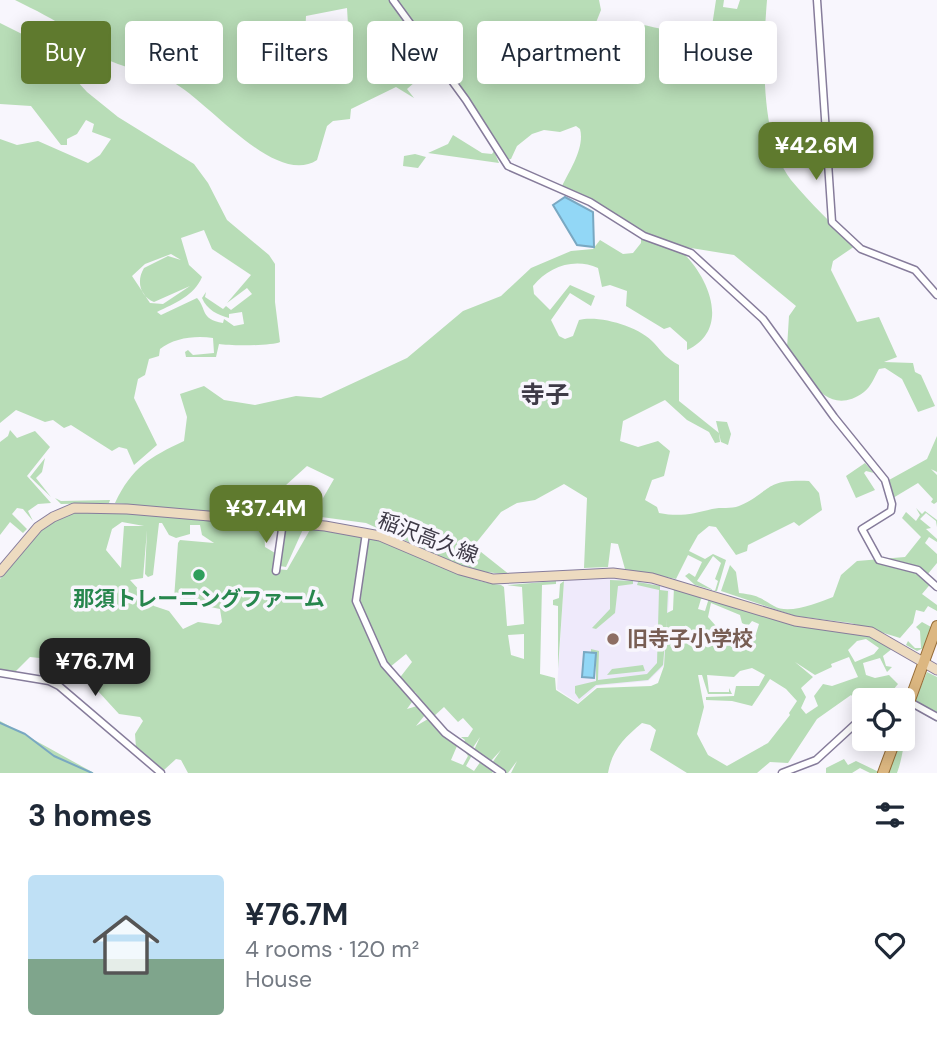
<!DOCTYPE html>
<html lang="en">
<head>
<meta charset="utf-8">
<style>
  body { margin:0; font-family:"DM Sans","Noto Sans JP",sans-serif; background:#f6f6f7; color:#1f2937; height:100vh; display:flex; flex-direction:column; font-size:26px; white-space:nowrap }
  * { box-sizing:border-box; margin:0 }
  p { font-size:23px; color:#747a83 }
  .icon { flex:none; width:38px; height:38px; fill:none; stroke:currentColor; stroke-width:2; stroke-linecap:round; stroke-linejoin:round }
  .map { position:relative; height:773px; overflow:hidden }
  .sheet { display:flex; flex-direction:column; background:#fff; flex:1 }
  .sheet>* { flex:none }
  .top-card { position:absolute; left:21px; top:21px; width:896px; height:63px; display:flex; gap:14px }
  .fabs { position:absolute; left:852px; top:688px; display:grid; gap:14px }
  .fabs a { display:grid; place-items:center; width:63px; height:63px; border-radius:7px; background:#fff; box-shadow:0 4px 18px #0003; font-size:35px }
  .price { position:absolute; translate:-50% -60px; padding:0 16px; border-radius:14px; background:#5f7a2e; color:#fff; font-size:23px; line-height:46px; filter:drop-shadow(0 2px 4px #0008) }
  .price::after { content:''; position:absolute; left:50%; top:42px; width:21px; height:16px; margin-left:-10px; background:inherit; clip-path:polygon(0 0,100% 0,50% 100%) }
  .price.selected { background:#222; color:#fff }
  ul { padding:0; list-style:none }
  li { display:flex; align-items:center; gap:21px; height:175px; padding:0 28px }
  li+li { border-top:2px solid #e0e1e3 }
  li span { display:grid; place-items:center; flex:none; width:196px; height:140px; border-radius:7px; color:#555 }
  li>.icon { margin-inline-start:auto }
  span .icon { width:84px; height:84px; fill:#fffc; stroke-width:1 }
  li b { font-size:30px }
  h2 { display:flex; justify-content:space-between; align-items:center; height:84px; padding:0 28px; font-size:30px }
  .pill { padding:0 24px; border-radius:7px; background:#fff; box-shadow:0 4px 18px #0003; font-size:24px; line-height:63px }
  .pill.selected { background:#5f7a2e; color:#fff }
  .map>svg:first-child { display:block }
  .built { fill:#efeafb }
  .green { fill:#b8ddb7; fill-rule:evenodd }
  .water { fill:#92d7f6; stroke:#79a8c2; stroke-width:2 }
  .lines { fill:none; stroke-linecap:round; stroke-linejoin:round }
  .stream { stroke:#79a8c2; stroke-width:2 }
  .street-casing { stroke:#867c9b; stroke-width:9 }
  .secondary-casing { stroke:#867c9b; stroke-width:11 }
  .primary-casing { stroke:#956c36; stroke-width:12 }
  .street { stroke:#fff; stroke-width:6 }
  .secondary { stroke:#eddbc0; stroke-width:9 }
  .primary { stroke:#dcb781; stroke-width:10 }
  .leisure-dot { fill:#2e9e5b; stroke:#f8f6fd; stroke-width:2.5 }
  .education-dot { fill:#8d6e63; stroke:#f8f6fd; stroke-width:2.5 }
  .labels { text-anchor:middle; stroke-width:7; stroke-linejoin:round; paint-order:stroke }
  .street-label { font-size:21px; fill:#3e3a47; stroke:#f8f6fd }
  .leisure-label { font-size:21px; font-weight:bold; fill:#27864d; stroke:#f8f6fd }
  .education-label { font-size:21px; font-weight:bold; fill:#785e54; stroke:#f8f6fd; text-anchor:start }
  .quarter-label { font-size:24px; font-weight:bold; fill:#3e3a47; stroke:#f8f6fd }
</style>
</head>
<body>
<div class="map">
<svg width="937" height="773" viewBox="0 0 937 773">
  <rect width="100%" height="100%" fill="#f8f6fd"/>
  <path class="built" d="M597,578H625L670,586L664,666L648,681L597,686L578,703L557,689L564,581Z"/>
  <g class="green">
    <path d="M15,0H599L601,10L593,30L618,45L636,23C659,29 689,36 712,26L716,0H724L723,7L737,9L740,0H767C763,49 759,139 791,180C810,203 833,225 855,246L833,261L831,270L857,322L879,317L897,357L884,362L913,363L915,372L921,375L935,406L918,412L902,379L885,368L879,369C875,376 871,387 864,392C826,420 806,374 787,348L789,316L796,306L734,255L685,247L682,252C708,276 732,329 687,350V342L670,327L664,329L626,306L627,291L610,285L602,287L598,268C574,257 548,267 533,286L534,294L550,310L570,285L595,296L591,306L570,293L551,320L559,336L565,339L573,336L579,320C600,315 640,327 654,343C663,353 666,358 679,365V401L719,433L720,442L715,443L709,432L687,420L665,400L623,421L620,441L638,447L658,441L670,451L664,476L652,480L645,500L657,507L659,513C679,517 693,514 712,509C721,507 731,509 739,506C773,491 763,479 809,481L819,493L822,510L799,526L794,522L748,545L747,551L736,555L716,527L709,526L698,535L689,551L705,559L713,554L726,560L717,591L695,585L685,576L689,573L695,577L702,562L688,555L676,579L625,569L618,544L611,543L608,567L584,568L587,498L564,484L535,500L517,503L501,512L476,543V548L510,575L471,570L366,523L321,517L323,498L334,479L307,466L275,495L270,518L115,503C132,467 150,457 184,441L187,417L180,394L204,386L224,400L255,405L296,396L321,398L407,358L463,311L501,296L531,268L571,251L593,249L600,240L623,254L633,253L641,243V232L562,186C570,170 585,147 580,129L576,126L560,132L544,130L532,134L517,146L511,159L504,160L481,119L419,40L385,66V72L390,75L404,70L411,78L413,76L407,68L414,65L423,75L407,89L414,98L396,87L351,109L350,119L333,121L327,126L317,160C275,188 206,98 172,82C150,71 122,69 101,56C90,49 82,39 72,32C54,19 35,10 15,0ZM347,8L350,58L324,61L305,37L306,16ZM713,556L721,563L715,579L718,581L715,591L697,581Z"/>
    <path d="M0,23L44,45L87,92L118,117L194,164L208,183L227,220L269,255L275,264V302L280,342C272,346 229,346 219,344L216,357H186L185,352L188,350L193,355L214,353L213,338C196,335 173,338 160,349L159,356L149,359L145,375L138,379L134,398L157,445L134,465L127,449L119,447L112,451L71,425L64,428L53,420L45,422L16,410L0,423V139L17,145L38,141L88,163L100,155L111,139L92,132L94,124L86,120L77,134L67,139V145H61L31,106L0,104ZM204,230L212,249L251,275L227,303L247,288L252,294L231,310L226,306L223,309L205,297L206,292L202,298C207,310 218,315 229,318V314L242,312L244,324L234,326L224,319L223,323C200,319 207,309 197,298L161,315L157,312C175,303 194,296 202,277L189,265L181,238ZM171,254L181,260L168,256L144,268C136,281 140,296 154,302L190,286L163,304L150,303L132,276L145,264Z"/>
    <path d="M453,135L482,153L492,154L494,151L499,163L428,153L448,144Z"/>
    <path d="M415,154L426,157L418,168L403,166L404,156Z"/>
    <path d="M716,421L727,422L731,434L728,445L721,442Z"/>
    <path d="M10,430L17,438L35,431L50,447L27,476L51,503L38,504L28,511L33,521L23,509L17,508L12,514L27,529L23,533L10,522L0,535V442L8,436Z"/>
    <path d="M937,436V472L931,469L937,475V502L934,504L931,502L933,499L918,483L893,498L889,480L927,459Z"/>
    <path d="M45,458L42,472L36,478L51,497L30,477Z"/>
    <path d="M865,463L874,473L866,471L864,473L875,490L856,498L846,476Z"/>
    <path d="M55,498L61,501L110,500L109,503L61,504Z"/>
    <path d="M281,502L287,508L288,513L298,516L303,512L308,514L309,518L276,517Z"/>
    <path d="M916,508L922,514L925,511L937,520V527L936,521L926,513L920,519L931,528L926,529L937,539V542L929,537L925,543L937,554V563L927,575L933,581L922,594L937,605V611L928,606L924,612L916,610L913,623L900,638L851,623L795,616L721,591L730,565L736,572L739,593C757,595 759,597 774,606C788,615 818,603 833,597L841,575L857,561L905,557L921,537L902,518L906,512L916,521L920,515Z"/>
    <path d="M92,509L264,523L265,547L275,553V569L287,570L311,528C341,532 371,536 400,547C435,561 464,581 501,585L504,587L507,626L524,624L522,587L507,585L556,581V584L542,585L540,674L555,678L556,690L578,704L597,688L651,686L658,683L664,666L667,619L663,665L648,680L596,685L579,699L575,693V686L596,681V653H591V649L599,651L598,680L647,674L657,663L659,590L637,585L638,582L660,586V590L668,591L667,613L673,610L674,587L707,598L701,599L698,609L705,611L709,598L869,635L893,648L883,656L886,666L892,667L887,672L880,658L863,663L866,675L875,678L889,675L898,684L893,690C874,687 869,689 860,704L851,695L817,719L788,763L770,762L757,773H687L650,750L656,730L650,725L642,723C624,738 612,750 608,773H511L517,761L508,773H504L492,763L501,750L490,762L474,750L480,737L472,749L463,744L465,740L461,737H468L473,729L463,718L458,722L444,707L433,717L416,699L418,696L415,692L412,694L398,680L412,662L406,654L390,667L383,666L412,702L407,709L417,706L425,715L416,726L428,719L457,746L451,760L463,765L468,756L463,749L476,757H471L466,766L474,771L481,761L494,771L492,773H188L181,760L176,759L164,770L136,748L135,734L143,721L140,717L119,714L86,678L66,676L59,660L30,657L14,673L0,672V579L35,534L66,513ZM122,522L144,526H124L121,568L106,550L112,529ZM159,523H162L169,535L176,538L190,534V525H200L202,535L214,543L180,540L178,543L174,599L179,605L191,603L220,609L222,622L219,625L198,622L183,629L169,611L154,606L130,580L143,578L147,530L145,574L148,577L153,575ZM711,603L740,615L742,623L748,626L752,621L759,624L755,637L738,631L734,638L723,634L708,617ZM524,634V659L511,655L508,635ZM866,639L879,648L874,654L855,662L848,650L857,641ZM849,657L858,677L832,686L823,684L814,696L818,706L806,714L801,708L806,697L801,688L813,677L795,662L815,675L832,667L831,664ZM752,668L765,675L759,686H736L734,696L706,697V700L732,701L752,706L770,679L786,689L797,701L789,713L790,715L768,743L727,766L708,755L697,734L704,707L698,675H702L708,694H732L729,688V692H709L707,675L734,677L740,671Z"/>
    <path d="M285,527H304L286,567L280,566V562Z"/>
    <path d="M610,580L633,581V584L618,586L615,613L596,629L592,628L610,609Z"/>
    <path d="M564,581L558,669V606L553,605V600L559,598L560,584Z"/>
    <path d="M922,622L933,628L926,647L917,651L906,645L908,641L915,648H921L920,631L916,627Z"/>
    <path d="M643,665L645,671L607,675L612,669Z"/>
    <path d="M927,672L937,677V714L915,700Z"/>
    <path d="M912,706L937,719V722L913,708C904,729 905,752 897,773H886L899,739L903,738V728Z"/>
    <path d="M0,721L94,773H0Z"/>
    <path d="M844,759L848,765L856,761L881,773H870L860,768L852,773H826V768Z"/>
  </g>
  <g class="water">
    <path d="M565,197L593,212L594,247L577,245L553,205Z"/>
    <path d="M584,652L596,653L594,678L582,677Z"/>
  </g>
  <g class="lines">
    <path class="stream" d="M0,723L25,734L54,756L92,773"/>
    <g class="street-casing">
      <g id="street">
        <path d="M393,0L466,100L508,166L590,202L644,236L691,253L763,319L834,417L885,480L892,504L891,511L862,529L879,560L918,570L937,587"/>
        <path d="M817,0L832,222L861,249L915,270L937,295"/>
        <path d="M366,533L356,601L384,664L445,733L502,773"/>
        <path d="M276,571L283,522"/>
        <path d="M0,673L49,681L59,686L161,773"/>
        <path d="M910,702L937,717"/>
        <path d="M782,773L816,760L864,716"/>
      </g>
    </g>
    <g class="secondary-casing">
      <path id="secondary" d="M0,572L38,527L53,517L74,508L127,509L325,526L380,536L460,570L493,579L613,573L652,578L795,621L871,632L937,670"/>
    </g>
    <g class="primary-casing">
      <g id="primary">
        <path d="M903,719L937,626"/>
        <path d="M883,773L896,738"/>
      </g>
    </g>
    <use href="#street" class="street"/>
    <use href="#secondary" class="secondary"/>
    <use href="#primary" class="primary"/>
  </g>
  <circle class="leisure-dot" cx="199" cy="575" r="7"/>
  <circle class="education-dot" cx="613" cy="639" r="7"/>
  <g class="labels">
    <g class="street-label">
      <text transform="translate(428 538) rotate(21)" y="7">稲沢高久線</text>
    </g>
    <g class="leisure-label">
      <text x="199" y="606">那須トレーニングファーム</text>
    </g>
    <g class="education-label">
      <text x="627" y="646">旧寺子小学校</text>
    </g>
    <g class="quarter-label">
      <text x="545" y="403">寺子</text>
    </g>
  </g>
</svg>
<div class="fabs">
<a><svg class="icon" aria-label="locate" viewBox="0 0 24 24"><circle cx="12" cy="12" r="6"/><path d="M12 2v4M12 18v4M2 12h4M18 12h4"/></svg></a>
</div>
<b class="price" style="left:816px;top:182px">¥42.6M</b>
<b class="price" style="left:266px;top:545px">¥37.4M</b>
<b class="price selected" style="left:95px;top:698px">¥76.7M</b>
<div class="top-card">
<a class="pill selected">Buy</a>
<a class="pill">Rent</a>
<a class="pill">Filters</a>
<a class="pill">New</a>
<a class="pill">Apartment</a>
<a class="pill">House</a>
</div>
</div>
<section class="sheet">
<h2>3 homes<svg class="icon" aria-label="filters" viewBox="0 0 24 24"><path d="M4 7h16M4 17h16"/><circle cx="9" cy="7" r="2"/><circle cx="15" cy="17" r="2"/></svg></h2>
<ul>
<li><span style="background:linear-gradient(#bfe0f5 60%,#7fa58c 0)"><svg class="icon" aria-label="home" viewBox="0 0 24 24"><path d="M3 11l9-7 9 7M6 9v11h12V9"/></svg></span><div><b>¥76.7M</b><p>4 rooms · 120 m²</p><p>House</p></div><svg class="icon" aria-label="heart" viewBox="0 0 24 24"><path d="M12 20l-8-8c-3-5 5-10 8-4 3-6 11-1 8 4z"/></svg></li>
</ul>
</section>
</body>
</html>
